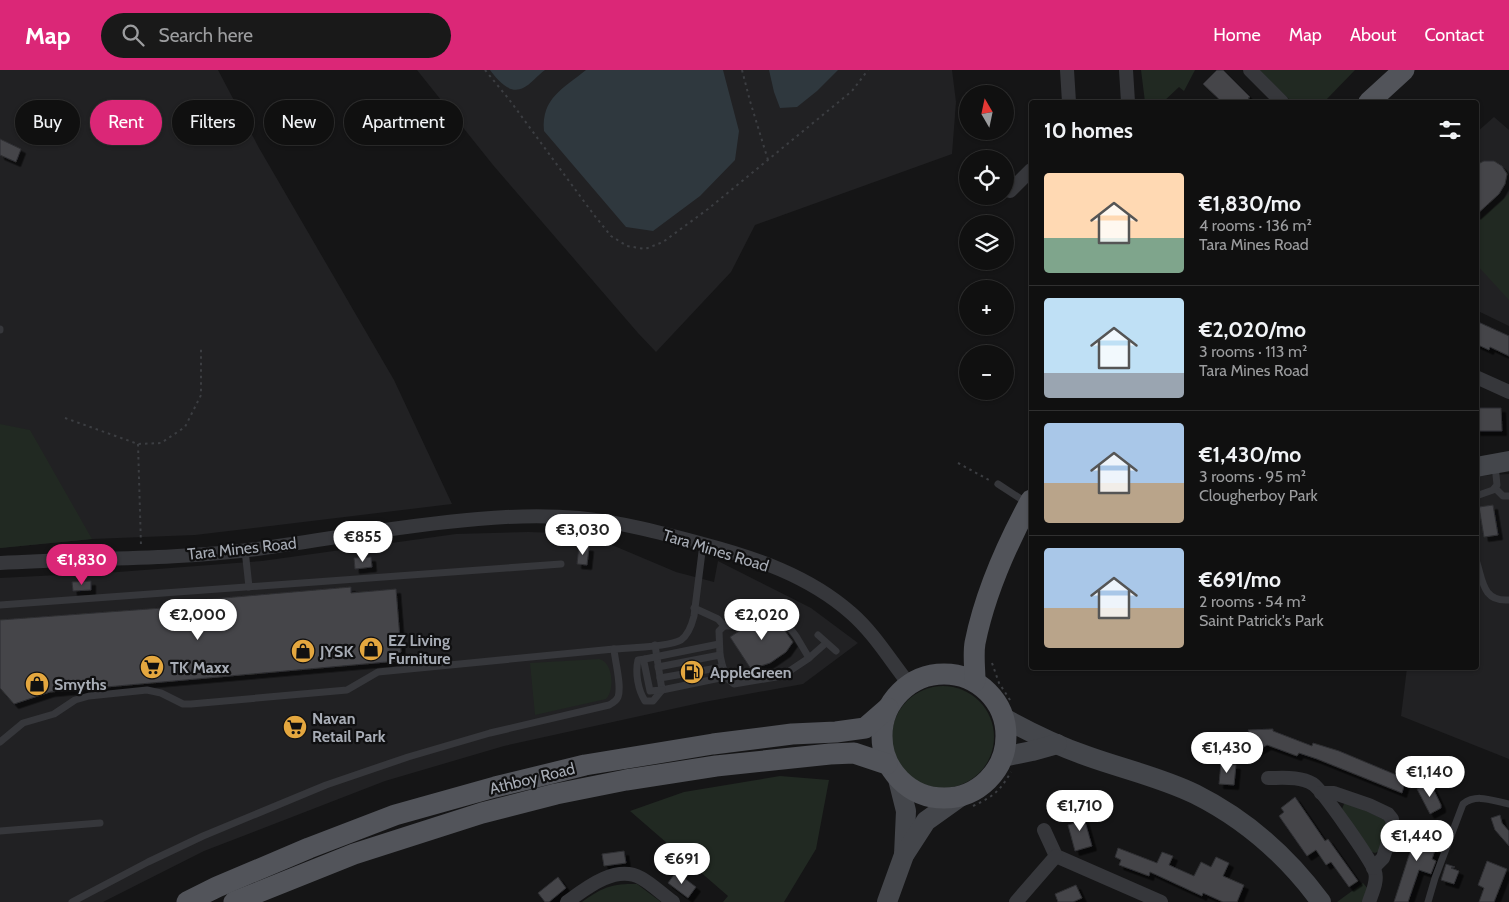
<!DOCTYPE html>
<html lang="en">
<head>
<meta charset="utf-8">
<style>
  body { margin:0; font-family:Cabin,sans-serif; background:#191919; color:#f1f3f6; height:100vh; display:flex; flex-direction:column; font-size:19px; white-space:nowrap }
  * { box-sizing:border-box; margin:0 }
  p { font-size:16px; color:#9c9d9f }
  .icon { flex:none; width:28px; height:28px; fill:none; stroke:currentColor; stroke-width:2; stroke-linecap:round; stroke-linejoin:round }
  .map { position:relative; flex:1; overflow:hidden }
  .sheet { position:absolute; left:1029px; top:30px; width:450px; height:570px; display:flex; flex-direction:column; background:#101010; border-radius:5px; box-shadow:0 1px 4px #0004,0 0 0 1px #303030 }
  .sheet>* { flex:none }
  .banner { position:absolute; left:15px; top:30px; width:475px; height:45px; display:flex; gap:10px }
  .needle { width:32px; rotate:351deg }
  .buttons { position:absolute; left:959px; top:15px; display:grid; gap:10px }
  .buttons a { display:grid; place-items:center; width:55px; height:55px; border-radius:50%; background:#101010; box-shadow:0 1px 4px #0004,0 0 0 1px #303030; font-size:25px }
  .price { position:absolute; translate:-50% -42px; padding:0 11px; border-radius:18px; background:#fff; color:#222; font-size:16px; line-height:32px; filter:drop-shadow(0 1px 2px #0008) }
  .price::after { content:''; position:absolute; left:50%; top:30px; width:15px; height:11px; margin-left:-8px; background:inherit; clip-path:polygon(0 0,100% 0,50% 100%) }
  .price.active { background:#db2777; color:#fff }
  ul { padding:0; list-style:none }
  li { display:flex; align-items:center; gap:15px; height:125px; padding:0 15px }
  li+li { border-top:1px solid #303030 }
  li span { display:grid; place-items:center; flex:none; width:140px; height:100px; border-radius:5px; color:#555 }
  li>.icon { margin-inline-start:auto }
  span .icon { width:60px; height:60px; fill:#fffc; stroke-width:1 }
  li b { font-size:21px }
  h2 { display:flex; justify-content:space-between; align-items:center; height:60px; padding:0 15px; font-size:21px }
  .chip { padding:0 18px; border-radius:22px; background:#101010; box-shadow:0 1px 4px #0004,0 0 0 1px #303030; font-size:18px; line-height:45px }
  .chip.active { background:#db2777; color:#fff }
  header { display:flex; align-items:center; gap:30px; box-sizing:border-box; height:70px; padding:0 25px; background:#db2777; color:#fff }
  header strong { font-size:24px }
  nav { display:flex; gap:28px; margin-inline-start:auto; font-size:18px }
  .search { width:350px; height:45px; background:#191919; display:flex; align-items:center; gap:12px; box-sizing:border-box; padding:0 18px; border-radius:28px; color:#9c9d9f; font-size:19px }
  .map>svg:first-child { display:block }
  .built { fill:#212123 }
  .green { fill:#212922 }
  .water { fill:#2f383e }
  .building { fill:#444549; stroke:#2f2f32; filter:url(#shadow) }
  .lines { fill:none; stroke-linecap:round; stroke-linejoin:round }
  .path { stroke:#3c3e42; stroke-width:2; stroke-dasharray:2.5 4; stroke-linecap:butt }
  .lane { stroke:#36373b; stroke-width:7 }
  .street { stroke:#36373b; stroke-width:14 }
  .secondary { stroke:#44464b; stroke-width:20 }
  .primary { stroke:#52545a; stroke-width:21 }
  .labels { text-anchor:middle; stroke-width:4.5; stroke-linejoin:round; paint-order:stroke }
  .street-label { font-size:16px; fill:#a7acb5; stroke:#101011 }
  .poi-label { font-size:16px; font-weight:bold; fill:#a7acb5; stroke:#101011; text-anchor:start }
</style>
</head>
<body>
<header>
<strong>Map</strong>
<div class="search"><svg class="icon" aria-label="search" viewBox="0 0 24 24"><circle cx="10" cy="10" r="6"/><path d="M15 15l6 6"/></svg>Search here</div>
<nav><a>Home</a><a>Map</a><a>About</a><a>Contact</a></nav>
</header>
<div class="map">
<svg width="1509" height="832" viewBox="0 0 1509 832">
  <defs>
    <filter id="shadow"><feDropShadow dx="4.5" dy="4.5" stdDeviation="0" flood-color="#0009"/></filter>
  </defs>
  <rect width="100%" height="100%" fill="#151516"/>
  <g class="built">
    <path d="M0,0H218L259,78L394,310L452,434L195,465L92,469L0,478Z"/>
    <path d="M417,0H952L956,32L952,84L755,155L731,202L656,282L638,263L493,95Z"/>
    <path d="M1494,47L1509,60V256L1476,240V63Z"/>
    <path d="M1509,404V689L1401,646L1407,598H1476V406Z"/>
    <path d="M528,462L586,464L676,502L714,512L718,491L811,538L858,573L803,614L704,632L504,676L385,711L204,781L103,832H0V508L118,502L262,491L456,464Z"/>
  </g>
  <g class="green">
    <path d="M1141,0H1195L1184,21L1179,17L1163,32H1145Z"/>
    <path d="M1259,0H1355L1324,32H1292Z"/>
    <path d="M1509,124V230L1476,194V153Z"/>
    <path d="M0,354L30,360L92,469L0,478Z"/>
    <path d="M599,589C613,592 615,620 606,629L535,645L530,593Z"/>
    <circle cx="943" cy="667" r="51"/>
    <path d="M780,706L829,710L816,779L784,832H723L728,826L630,741L684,722Z"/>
    <path d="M1349,733L1385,750L1387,754L1379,781L1375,783L1369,781L1342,739L1344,734Z"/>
    <path d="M1363,813L1368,819L1364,832H1337Z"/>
    <path d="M628,814H637L661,832H582C599,820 607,815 628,814Z"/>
  </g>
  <g class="water">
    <path d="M490,0H545C538,5 530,15 523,18C509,25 497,9 490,0Z"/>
    <path d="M586,0H723L739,61L735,90L700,126L653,161L626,157L544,61C541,28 564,18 586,0Z"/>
    <path d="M769,0H838L817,21L797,37L780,38L774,22Z"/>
  </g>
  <g class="building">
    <path d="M1217,0H1223L1250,27L1248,28L1253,32H1222L1203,14Z"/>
    <path d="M0,69L21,79L16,92L0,85Z"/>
    <path d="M1484,91H1494L1502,96L1507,104L1505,114L1499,124L1476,145V95Z"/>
    <path d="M1476,251L1509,266V286L1490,277L1489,280L1476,274Z"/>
    <path d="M1476,338H1501L1502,361H1476Z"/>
    <path d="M1493,435L1498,465L1484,467L1479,437Z"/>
    <path d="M579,476L589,477L587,495L577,494Z"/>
    <path d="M371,487L372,497L355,499L354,488Z"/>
    <path d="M91,511V520L73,521L72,512Z"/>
    <path d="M351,517V523L396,519L401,582L397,583L398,591L50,622L14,634L0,618V550L176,537L177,532Z"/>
    <path d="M769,542H771L793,572L786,582L770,593L751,599L730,567Z"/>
    <path d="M1273,659V661L1312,676L1313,673L1339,681L1406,709L1402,723L1317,689L1299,683L1297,686L1267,675L1244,688L1238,679V675L1252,667L1248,660Z"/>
    <path d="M1221,693L1236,695L1234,715L1219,714Z"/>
    <path d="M1430,712L1441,735V738L1430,744L1417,719Z"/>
    <path d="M1295,727L1325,771L1328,769L1358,811L1349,817L1331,792L1326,795L1316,780L1307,786L1279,746L1284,742L1281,738Z"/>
    <path d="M1082,741L1092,776L1075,781L1068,755L1075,753L1072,743Z"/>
    <path d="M1500,745L1502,753L1509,761V776L1495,760L1491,748Z"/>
    <path d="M1420,751L1434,756L1428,774L1436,777L1432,789L1436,791L1431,804L1419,800L1408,832H1394Z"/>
    <path d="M1118,778L1157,793L1162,782L1173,786L1169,795L1194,806L1201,792L1211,797L1216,787L1229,793L1223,806L1244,815L1237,832H1223L1203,823L1202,826L1150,802L1149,806L1119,795L1121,790L1115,787Z"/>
    <path d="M624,781L626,793L604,796L602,784Z"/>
    <path d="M1487,791L1507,799L1494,832H1479L1484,818L1478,815Z"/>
    <path d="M1446,794L1455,797L1451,798L1459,801L1454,814L1441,810Z"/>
    <path d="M676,802L696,817L688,828L668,813Z"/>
    <path d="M558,807L566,818L549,832H545L538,823Z"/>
    <path d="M1076,815L1082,828L1073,832H1058L1055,824Z"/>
  </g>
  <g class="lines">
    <g class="path">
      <path d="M485,0L508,28L594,145L611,166L627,176L645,179L663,172L708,139L852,21L868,0"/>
      <path d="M742,0L750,31L768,90"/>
      <path d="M65,348L138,374L161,373L185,357L201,325V277"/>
      <path d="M138,374L141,476"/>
      <path d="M958,393L989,410"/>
      <path d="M992,593L999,613L1012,633"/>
      <path d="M973,736C994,726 999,722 1011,702"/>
    </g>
    <g class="lane">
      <path d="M0,259V260"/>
      <path d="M998,414L1027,433"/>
      <path d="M1495,418L1503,426H1509"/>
      <path d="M1476,426L1493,420L1497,415L1495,395"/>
      <path d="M245,480L249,517"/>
      <path d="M1476,490C1483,510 1482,532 1509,530"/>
      <path d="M0,535L561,494"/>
      <path d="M694,538L718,549L724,556L719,561L720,585L725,607L734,614L782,606L809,588L826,573"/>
      <path d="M724,556H737L768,536L774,537L796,566L809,588"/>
      <path d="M818,565L836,581"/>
      <path d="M655,575L662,620L725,607"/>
      <path d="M645,589L638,590C635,603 638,620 645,631H653L662,620"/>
      <path d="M658,597L720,585"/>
      <path d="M660,608L723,597"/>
      <path d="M662,620L650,621L644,592L645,589L719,574"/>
      <path d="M0,672L23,653L54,644L75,630L89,626L147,620L161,623L183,634H191L347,620L378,602L614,579"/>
      <path d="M0,761L100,753"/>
      <path d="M72,832L148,792L203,766L326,715L408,687L490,663L609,635C612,633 616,632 618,627C622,616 615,592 614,579C629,578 669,577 681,570C688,565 692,554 694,546L703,474"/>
      <path d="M1428,832L1435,808L1463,734C1477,723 1493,731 1509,734"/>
    </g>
    <g class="street">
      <path d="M1067,0L1069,32"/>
      <path d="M1126,0L1128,32"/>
      <path d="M1250,0L1282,32"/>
      <path d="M1010,121L1031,100"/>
      <path d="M1476,307L1509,322"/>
      <path d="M0,493C85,488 172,490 257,479C330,469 403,455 478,449C511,446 546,445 579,448C621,452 662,463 703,474C756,488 809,506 851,543C874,563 890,590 909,614"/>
      <path d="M1268,708C1283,708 1300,706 1313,714C1322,720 1372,791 1375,802C1378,811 1372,823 1369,832"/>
      <path d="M1321,723H1334L1369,735L1388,744L1392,749L1393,757L1383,788L1373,798"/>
      <path d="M1044,760L1056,786L1161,832"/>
      <path d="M567,832C586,818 616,794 641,808C652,814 662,824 673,832"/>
      <path d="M1016,832L1056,786"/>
    </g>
    <g class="secondary">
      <path d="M1476,397L1509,391"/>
      <path d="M1004,648C1031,663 1058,676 1087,686C1123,699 1160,707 1195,724C1245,749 1288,787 1321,832"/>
      <path d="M1003,687L1032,681L1057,674"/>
      <path d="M898,709L906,741L904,785"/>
      <path d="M887,832L904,785L926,751L961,726"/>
    </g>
    <g class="primary">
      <path d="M1369,32L1404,0"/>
      <circle cx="944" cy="666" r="62"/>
      <path d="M975,611C975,599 973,585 975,573C985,523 1007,474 1031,430"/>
      <path d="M187,832L217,817L309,778L395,745L495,717L585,695L713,674L792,664L836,662L865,658L888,638"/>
      <path d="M234,832L354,784L482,743L556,724L626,710L716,696L830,684L854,683L887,694"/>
    </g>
  </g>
  <defs>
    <g id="shop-disc" transform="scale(1.25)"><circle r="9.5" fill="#e4a73f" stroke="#101011"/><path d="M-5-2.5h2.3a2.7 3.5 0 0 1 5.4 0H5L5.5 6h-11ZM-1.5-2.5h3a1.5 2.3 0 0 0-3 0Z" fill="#111"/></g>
    <g id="supermarket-disc" transform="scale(1.25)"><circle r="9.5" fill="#e4a73f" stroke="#101011"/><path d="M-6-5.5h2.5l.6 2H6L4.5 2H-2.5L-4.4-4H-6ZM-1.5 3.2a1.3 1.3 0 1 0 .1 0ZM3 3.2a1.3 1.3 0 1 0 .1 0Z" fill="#111"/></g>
    <g id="fuel-disc" transform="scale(1.25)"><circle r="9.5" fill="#e4a73f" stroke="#101011"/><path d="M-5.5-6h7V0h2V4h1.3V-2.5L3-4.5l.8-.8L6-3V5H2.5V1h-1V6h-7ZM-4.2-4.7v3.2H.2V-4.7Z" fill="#111"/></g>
  </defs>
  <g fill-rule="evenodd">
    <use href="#shop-disc" x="371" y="579"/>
    <use href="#shop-disc" x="303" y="581"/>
    <use href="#supermarket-disc" x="152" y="597"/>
    <use href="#fuel-disc" x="692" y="602"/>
    <use href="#shop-disc" x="37" y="614"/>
    <use href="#supermarket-disc" x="295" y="657"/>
  </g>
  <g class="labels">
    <g class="street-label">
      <text transform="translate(242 478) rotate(-6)" y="6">Tara Mines Road</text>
      <text transform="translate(716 480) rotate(17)" y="6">Tara Mines Road</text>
      <text transform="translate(532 708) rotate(-14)" y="6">Athboy Road</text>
    </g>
    <g class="poi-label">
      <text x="388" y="576">EZ Living<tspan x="388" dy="18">Furniture</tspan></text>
      <text x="320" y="587">JYSK</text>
      <text x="170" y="603">TK Maxx</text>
      <text x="710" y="608">AppleGreen</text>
      <text x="54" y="620">Smyths</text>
      <text x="312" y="654">Navan<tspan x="312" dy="18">Retail Park</tspan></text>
    </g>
  </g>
</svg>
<div class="buttons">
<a><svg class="needle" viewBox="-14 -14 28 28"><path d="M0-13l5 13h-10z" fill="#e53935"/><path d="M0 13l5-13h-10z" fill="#9c9d9f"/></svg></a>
<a><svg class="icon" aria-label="locate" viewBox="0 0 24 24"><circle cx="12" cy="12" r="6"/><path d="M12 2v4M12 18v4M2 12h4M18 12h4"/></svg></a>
<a><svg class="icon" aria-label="layers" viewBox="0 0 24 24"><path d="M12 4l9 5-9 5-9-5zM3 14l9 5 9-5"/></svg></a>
<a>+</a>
<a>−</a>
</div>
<b class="price" style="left:583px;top:486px">€3,030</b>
<b class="price" style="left:363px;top:493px">€855</b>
<b class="price active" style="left:82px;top:516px">€1,830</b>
<b class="price" style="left:198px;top:571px">€2,000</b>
<b class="price" style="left:762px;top:571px">€2,020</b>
<b class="price" style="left:1227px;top:704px">€1,430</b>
<b class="price" style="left:1430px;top:728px">€1,140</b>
<b class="price" style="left:1080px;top:762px">€1,710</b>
<b class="price" style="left:1417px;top:792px">€1,440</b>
<b class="price" style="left:682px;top:815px">€691</b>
<div class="banner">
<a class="chip">Buy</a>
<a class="chip active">Rent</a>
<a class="chip">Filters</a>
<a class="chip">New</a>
<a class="chip">Apartment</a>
</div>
<section class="sheet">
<h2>10 homes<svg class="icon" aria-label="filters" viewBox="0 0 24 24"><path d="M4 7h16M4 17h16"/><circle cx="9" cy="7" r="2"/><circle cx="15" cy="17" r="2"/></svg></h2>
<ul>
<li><span style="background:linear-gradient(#ffd9b3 65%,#7fa58c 0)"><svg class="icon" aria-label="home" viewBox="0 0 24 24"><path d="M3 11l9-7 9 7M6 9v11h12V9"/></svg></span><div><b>€1,830/mo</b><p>4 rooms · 136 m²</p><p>Tara Mines Road</p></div></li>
<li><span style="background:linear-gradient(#bfe0f5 75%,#9aa5b1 0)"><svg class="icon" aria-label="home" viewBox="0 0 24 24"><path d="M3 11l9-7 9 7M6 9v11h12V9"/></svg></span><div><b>€2,020/mo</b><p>3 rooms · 113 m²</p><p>Tara Mines Road</p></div></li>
<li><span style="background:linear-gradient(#a9c7e8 60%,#b9a48a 0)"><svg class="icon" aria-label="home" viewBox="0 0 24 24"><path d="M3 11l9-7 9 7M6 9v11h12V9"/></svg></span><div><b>€1,430/mo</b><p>3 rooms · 95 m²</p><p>Clougherboy Park</p></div></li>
<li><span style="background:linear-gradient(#a9c7e8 60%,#b9a48a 0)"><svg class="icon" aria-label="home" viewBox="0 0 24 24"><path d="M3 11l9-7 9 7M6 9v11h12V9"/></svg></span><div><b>€691/mo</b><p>2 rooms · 54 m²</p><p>Saint Patrick's Park</p></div></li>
</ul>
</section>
</div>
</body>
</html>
